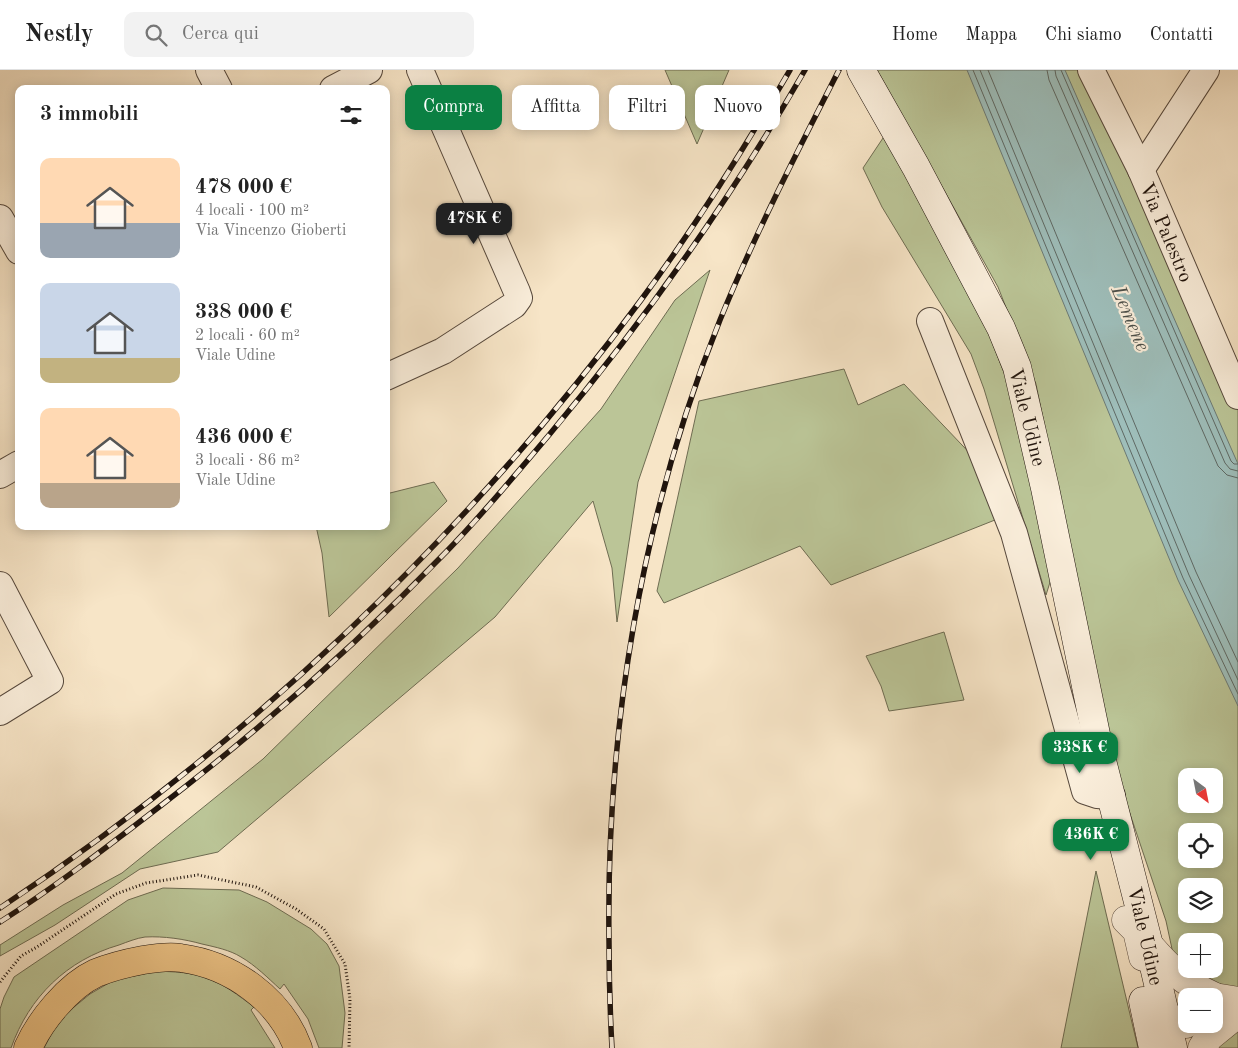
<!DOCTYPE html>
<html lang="it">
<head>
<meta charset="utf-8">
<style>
  body { margin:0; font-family:"Old Standard TT",serif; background:#f2f2f2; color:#222; height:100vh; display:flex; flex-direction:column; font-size:19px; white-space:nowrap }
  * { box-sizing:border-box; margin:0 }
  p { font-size:16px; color:#767676 }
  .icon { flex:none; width:28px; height:28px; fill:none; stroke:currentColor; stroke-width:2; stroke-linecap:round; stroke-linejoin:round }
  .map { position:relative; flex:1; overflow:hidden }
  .panel { position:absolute; left:15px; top:15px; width:375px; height:445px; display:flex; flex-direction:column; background:#fff; border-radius:10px; box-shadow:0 2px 12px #0003 }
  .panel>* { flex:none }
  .hud { position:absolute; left:405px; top:15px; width:475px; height:45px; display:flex; gap:10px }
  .needle { width:32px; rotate:148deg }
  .buttons { position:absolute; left:1178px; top:698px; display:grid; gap:10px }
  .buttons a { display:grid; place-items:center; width:45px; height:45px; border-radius:10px; background:#fff; box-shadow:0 2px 12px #0003; font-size:25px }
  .price { position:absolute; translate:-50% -42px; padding:0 11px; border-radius:10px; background:#0b8043; color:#fff; font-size:16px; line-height:32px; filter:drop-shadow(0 1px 2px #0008) }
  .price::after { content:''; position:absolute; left:50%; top:30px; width:15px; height:11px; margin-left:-8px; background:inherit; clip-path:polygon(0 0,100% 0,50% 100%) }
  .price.current { background:#222; color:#fff }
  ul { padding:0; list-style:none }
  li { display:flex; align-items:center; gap:15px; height:125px; padding:0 25px }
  li span { display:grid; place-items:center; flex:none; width:140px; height:100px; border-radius:10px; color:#555 }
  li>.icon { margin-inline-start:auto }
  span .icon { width:60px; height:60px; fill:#fffc; stroke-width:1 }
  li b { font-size:21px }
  h2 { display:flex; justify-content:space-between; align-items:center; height:60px; padding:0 25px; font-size:21px }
  .tag { padding:0 18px; border-radius:10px; background:#fff; box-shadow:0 2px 12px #0003; font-size:18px; line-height:45px }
  .tag.current { background:#0b8043; color:#fff }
  header { display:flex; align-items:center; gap:30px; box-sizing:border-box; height:70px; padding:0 25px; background:#fff; border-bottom:1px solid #e0e0e0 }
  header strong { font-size:24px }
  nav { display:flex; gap:28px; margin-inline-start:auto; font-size:18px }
  .search { width:350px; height:45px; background:#f2f2f2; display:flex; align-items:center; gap:12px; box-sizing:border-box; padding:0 18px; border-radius:10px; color:#767676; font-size:19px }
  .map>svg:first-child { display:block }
  .green { fill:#bbc597; stroke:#6e6c52; fill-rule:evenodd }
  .water { fill:#9ebeba; stroke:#6c7a75 }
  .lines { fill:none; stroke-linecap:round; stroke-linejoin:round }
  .shore { stroke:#5f6964; stroke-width:1 }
  .minor-casing { stroke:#56483c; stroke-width:28 }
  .tertiary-casing { stroke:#56483c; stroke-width:29 }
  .secondary-casing { stroke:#20140d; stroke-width:29 }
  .trunk-casing { stroke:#20140d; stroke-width:29 }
  .path { stroke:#20140d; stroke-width:3; stroke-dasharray:1 2.5; stroke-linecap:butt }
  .minor { stroke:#faeedb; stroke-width:26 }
  .tertiary { stroke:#faeedb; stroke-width:28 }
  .secondary { stroke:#faeedb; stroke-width:28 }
  .trunk { stroke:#ecc284; stroke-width:28 }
  .rail-casing { stroke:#20140d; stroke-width:5.5 }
  .rail { stroke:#faeedb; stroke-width:4; stroke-dasharray:11; stroke-linecap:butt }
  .labels { text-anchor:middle; stroke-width:4.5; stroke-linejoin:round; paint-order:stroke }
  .street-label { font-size:20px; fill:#20140d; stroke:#faeedb }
  .water-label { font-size:21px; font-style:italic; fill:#4c504a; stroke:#faeedb }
</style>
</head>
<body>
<header>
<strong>Nestly</strong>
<div class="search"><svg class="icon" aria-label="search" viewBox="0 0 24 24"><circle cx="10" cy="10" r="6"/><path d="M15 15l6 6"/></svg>Cerca qui</div>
<nav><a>Home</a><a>Mappa</a><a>Chi siamo</a><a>Contatti</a></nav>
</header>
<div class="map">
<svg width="1238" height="978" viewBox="0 0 1238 978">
  <rect width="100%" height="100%" fill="#f7e5c7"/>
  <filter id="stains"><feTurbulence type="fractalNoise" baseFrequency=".004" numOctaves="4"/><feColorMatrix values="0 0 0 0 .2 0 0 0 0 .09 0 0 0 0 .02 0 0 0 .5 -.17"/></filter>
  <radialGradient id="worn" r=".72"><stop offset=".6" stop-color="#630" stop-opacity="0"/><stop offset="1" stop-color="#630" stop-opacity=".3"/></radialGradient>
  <g class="green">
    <path d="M665,0H729L697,74Z"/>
    <path d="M877,0H1103L1238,294V978H1194L1188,954H1214V926H1186V944L1166,851L1114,696L1036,314L998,217ZM1186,706H1214V734H1186ZM1186,761H1214V789H1186ZM1186,816H1214V844H1186ZM1186,871H1214V899H1186Z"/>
    <path d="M885,65L987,259L1015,331L1051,509L1046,525L984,319L971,284L882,137L863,98Z"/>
    <path d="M710,200L638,412L617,552L612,498L593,431L495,547L218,782L140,799L55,855L0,886V875L63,835L122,803L263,689L458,498L601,339L675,230Z"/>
    <path d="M844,299L858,335L904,314L981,395L1000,448L831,515L800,476L664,533L657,521L699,331Z"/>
    <path d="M434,412L447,431L329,547L322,483L316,456H386V424Z"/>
    <path d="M944,562L964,630L889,641L881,616L866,586Z"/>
    <path d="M1096,801L1138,978H1061Z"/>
    <path d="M163,818L239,820L267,832L311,859L327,874L339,896L345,943L342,978H319L308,949L284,914L280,919C268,908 255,895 241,887C230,880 215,877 202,874C184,869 164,866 145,867C137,868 127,872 119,875C67,890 29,927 11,978H0V939L4,927L14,907L128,830Z"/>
    <path d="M158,901C173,902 190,902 204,907C223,913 239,926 254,937L251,940L275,978H44L54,959L68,942L90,924L114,910Z"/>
  </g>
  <path class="water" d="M967,0H1065L1238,394V636L1178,510Z"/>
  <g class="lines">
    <g class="shore">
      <path d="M973,0L1183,508L1238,624"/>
      <path d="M980,0L1189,505L1238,610"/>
      <path d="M988,0L1196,502L1238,592"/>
      <path d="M1047,0L1049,10L1218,396L1227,405L1238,408"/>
      <path d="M1055,0L1056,6L1225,393L1230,399L1238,401"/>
      <path d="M1061,0L1231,391L1234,394H1238"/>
    </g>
    <g class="minor-casing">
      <g id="minor">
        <path d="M209,0L219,19"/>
        <path d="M1091,0L1141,100L1238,326"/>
        <path d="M333,19L369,0"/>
        <path d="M1141,100L1206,0"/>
        <path d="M0,148L19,181"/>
        <path d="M930,251L1014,463L1085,721L1097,725L1112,726"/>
        <path d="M386,307L443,281L514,235L519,228L517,222L420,0"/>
        <path d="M0,405L19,394"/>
        <path d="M0,515L50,611L0,642"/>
      </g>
    </g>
    <g class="tertiary-casing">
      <g id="tertiary">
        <path d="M1126,850L1137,861L1143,887"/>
        <path d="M1149,875C1170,899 1183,912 1213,926"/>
        <path d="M1214,927L1238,931"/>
        <path d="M1153,928L1166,946L1186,954"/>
        <path d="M1202,978L1209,967L1230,950"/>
      </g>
    </g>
    <g class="secondary-casing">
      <g id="secondary">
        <path d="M861,0L916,97L1001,258L1017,297L1045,418L1099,679L1149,875L1173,978"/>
        <path d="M1143,931L1153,978"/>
      </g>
    </g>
    <g class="trunk-casing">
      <path id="trunk" d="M28,978C40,951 68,916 96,903C111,897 127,893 143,890C155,888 169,886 181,888C232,895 280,929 298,978"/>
    </g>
    <path class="path" d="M0,912L21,886L37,877L116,824L146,813L198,805L256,817L296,839L324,859L345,894L350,929L349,978"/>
    <use href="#minor" class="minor"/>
    <use href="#tertiary" class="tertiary"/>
    <use href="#secondary" class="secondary"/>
    <use href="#trunk" class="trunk"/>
    <g class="rail-casing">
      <g id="rail">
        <path d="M0,838C247,674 465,468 641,230C695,157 744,79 790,0"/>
        <path d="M0,852C55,817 107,777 159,737C261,659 358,573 447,481C483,444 516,404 549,365C645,250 730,130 805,0"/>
        <path d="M612,978C610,942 609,906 609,871C606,659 641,446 720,250C755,164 797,82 839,0"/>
      </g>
    </g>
    <use href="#rail" class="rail"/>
  </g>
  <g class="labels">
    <g class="street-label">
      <text transform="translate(1167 162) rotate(67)" y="7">Via Palestro</text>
      <text transform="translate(1028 347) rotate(76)" y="7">Viale Udine</text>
      <text transform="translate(1146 866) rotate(77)" y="7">Viale Udine</text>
    </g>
    <g class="water-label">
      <text transform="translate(1131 248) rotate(67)" y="7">Lemene</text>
    </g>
  </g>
  <rect width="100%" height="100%" filter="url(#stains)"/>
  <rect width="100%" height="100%" fill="url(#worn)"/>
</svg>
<div class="buttons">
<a><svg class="needle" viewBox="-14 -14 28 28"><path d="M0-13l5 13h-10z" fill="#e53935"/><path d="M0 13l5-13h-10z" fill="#767676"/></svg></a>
<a><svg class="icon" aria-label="locate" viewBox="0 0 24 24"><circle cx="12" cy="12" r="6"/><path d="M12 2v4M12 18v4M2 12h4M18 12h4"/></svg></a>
<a><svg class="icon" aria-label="layers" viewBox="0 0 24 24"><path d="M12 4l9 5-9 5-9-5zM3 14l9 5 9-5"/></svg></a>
<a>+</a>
<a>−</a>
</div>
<b class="price current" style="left:474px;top:175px">478K €</b>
<b class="price" style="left:1080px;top:704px">338K €</b>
<b class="price" style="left:1091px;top:791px">436K €</b>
<div class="hud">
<a class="tag current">Compra</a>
<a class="tag">Affitta</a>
<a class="tag">Filtri</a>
<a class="tag">Nuovo</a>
</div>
<section class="panel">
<h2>3 immobili<svg class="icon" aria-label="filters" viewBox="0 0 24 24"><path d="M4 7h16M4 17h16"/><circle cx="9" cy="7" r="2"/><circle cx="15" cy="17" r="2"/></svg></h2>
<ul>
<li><span style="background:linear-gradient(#ffd9b3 65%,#9aa5b1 0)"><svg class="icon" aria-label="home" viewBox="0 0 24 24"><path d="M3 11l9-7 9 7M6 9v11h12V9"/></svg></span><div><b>478 000 €</b><p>4 locali · 100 m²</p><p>Via Vincenzo Gioberti</p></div></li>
<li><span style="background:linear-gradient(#c9d6e8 75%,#c2b280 0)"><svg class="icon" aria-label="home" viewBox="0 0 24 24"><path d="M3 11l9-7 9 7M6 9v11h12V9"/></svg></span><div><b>338 000 €</b><p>2 locali · 60 m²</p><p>Viale Udine</p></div></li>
<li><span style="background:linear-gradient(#ffd9b3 75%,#b9a48a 0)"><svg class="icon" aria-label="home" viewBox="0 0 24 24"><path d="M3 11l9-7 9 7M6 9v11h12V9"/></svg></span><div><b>436 000 €</b><p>3 locali · 86 m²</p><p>Viale Udine</p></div></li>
</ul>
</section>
</div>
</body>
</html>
